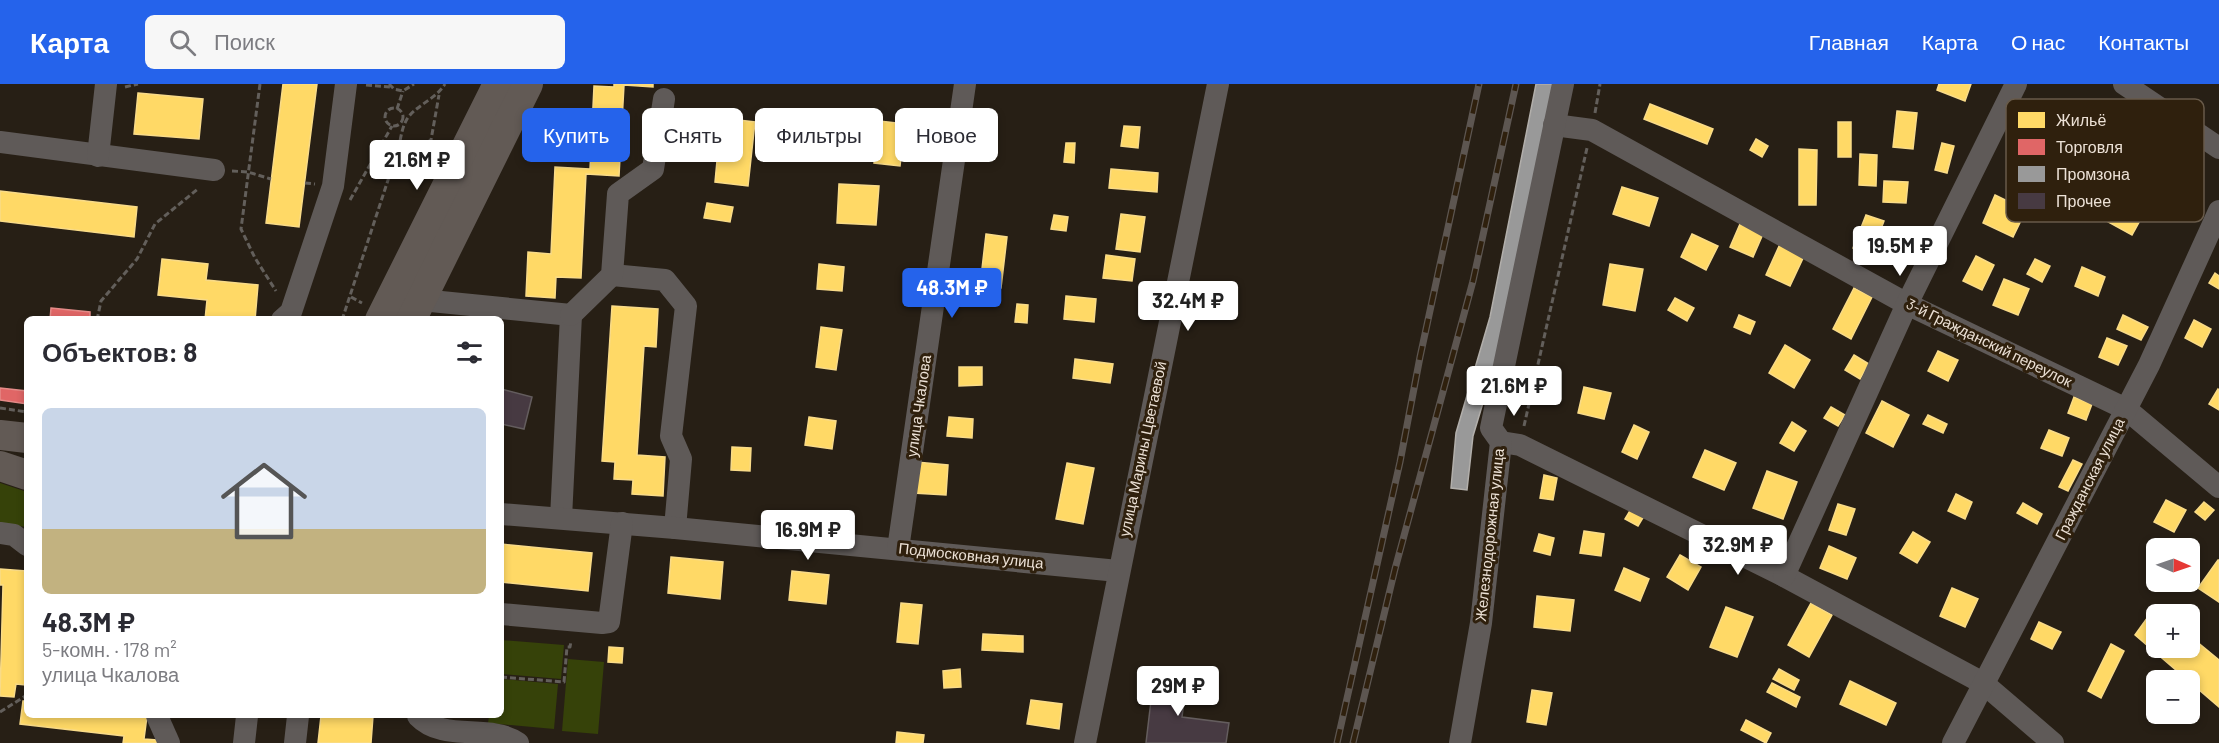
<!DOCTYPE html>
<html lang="ru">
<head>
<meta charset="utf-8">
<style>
  body { margin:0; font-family:Barlow,sans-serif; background:#f7f7f7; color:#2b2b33; height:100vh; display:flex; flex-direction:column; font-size:22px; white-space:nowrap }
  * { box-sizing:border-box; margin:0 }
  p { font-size:20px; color:#7c7c81 }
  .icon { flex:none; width:33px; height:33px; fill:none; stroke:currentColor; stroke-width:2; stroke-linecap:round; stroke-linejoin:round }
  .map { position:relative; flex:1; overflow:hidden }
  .details { position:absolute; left:24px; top:232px; width:480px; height:402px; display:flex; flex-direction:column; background:#fff; border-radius:9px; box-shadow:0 3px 9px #0003 }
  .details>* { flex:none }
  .hud { position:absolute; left:522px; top:24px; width:570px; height:54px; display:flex; gap:12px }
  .needle { width:39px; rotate:92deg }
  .fabs { position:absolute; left:2146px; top:454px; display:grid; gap:12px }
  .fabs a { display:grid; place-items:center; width:54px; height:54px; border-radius:9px; background:#fff; box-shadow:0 3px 9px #0003; font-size:30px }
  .price { position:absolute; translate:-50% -51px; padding:0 14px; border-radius:6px; background:#fff; color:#222; font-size:20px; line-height:39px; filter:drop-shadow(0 2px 3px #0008) }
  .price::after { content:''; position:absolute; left:50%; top:36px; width:18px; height:14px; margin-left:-9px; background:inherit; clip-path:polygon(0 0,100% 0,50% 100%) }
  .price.active { background:#2563eb; color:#fff }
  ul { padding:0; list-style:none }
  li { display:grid; align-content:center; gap:12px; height:318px; padding:0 18px }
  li+li { border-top:2px solid #e1e1e2 }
  li span { display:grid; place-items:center; height:186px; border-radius:9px; color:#555 }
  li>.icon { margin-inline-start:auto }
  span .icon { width:108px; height:108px; fill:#fffc; stroke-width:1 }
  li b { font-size:26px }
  h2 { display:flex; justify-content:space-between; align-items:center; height:72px; padding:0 18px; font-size:26px }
  .pill { padding:0 21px; border-radius:9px; background:#fff; box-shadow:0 3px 9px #0003; font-size:21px; line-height:54px }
  .pill.active { background:#2563eb; color:#fff }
  header { display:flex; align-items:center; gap:36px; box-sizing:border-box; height:84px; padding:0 30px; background:#2563eb; color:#fff }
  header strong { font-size:28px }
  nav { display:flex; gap:33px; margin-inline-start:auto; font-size:21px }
  .search { width:420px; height:54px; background:#f7f7f7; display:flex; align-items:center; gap:15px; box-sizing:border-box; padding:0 21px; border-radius:9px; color:#7c7c81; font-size:22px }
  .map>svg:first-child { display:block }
  .green { fill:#364209 }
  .homes { fill:#ffd966; stroke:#f9db88; stroke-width:1.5 }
  .shops { fill:#e06666; stroke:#e48b88; stroke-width:1.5 }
  .industry { fill:#999; stroke:#b2afab; stroke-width:1.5 }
  .building { fill:#473a42; stroke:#645d5e; stroke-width:1.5 }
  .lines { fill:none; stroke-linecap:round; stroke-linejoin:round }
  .path { stroke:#635f5b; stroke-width:3; stroke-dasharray:6 3; stroke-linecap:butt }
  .minor { stroke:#5f5a58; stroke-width:22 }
  .major { stroke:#625a55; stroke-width:30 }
  .rail-casing { stroke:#5d5651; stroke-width:7 }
  .rail { stroke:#2f200d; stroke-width:4.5; stroke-dasharray:14; stroke-linecap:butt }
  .labels { text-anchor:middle; stroke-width:6; stroke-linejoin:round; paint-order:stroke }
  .street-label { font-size:15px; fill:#ece1d6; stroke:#2f200d }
  .key { fill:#2f200d; stroke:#685a49; stroke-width:1.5 }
  .key-label { font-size:16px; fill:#ece1d6 }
</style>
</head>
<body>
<header>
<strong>Карта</strong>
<div class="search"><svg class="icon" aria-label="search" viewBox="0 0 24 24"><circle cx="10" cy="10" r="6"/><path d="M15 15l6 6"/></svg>Поиск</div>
<nav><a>Главная</a><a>Карта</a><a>О нас</a><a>Контакты</a></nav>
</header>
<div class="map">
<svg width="2219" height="659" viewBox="0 0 2219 659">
  <rect width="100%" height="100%" fill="#271f15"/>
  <g class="green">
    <path d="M0,399L27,408V443L0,440Z"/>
    <path d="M501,556L564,561L561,595L501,590Z"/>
    <path d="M568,575L604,578L598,650L562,647Z"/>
    <path d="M501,595L558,600L554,645L488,639L489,632H501Z"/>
  </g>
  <g class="homes">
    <path d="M283,0H317L299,143L266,139Z"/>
    <path d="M614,0H653V3L624,1L619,92L586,90L581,194L556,193L555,214L526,212L528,168L551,170L555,83L590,85L594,2L614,3Z"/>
    <path d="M1939,0H1971L1965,17L1937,6Z"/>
    <path d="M138,9L203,15L199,55L134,50Z"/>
    <path d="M1650,20L1713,45L1707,60L1644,35Z"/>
    <path d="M1897,27L1917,29L1913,65L1893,63Z"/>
    <path d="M721,34L755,38L748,102L715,98Z"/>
    <path d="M879,37L905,40L900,82L874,79Z"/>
    <rect x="1838" y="38" width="13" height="35"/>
    <path d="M1124,42L1140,43L1138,64L1121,62Z"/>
    <path d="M1756,55L1768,62L1762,73L1750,66Z"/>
    <path d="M1066,59H1075L1074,79L1064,78Z"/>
    <path d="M1942,59L1954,62L1947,89L1935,86Z"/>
    <path d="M1799,65L1817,66L1816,121H1799Z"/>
    <path d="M1860,70L1877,71L1876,102L1859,101Z"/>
    <path d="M1111,85L1158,89L1157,108L1109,104Z"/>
    <path d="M1884,97L1908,98L1906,119L1883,118Z"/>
    <path d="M839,100L879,102L876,141L837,139Z"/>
    <path d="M1622,103L1658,114L1649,142L1613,130Z"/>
    <path d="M2117,105L2148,122L2132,151L2101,134Z"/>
    <path d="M0,107L137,123L134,153L0,137Z"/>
    <path d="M1995,111L2026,126L2013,153L1983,139Z"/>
    <path d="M707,119L733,123L730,138L704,134Z"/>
    <path d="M1121,130L1145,133L1140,168L1116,165Z"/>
    <path d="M1054,131L1068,133L1066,147L1051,145Z"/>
    <path d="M1866,131L1884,137L1871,171L1853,164Z"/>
    <path d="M1740,140L1763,150L1753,173L1730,163Z"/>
    <path d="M986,150L1007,153L1001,204L980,202Z"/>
    <path d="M1692,150L1718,162L1706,186L1681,173Z"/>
    <path d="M1780,160L1804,172L1790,202L1766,191Z"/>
    <path d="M1106,171L1135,175L1132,197L1103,194Z"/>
    <path d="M1976,172L1994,181L1982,206L1963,197Z"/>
    <path d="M162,175L208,180L206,196L258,201L255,236H205L207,216L158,211Z"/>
    <path d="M2035,175L2050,182L2042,198L2027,190Z"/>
    <path d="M819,180L844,183L842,207L817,205Z"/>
    <path d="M1610,180L1643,185L1635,227L1603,221Z"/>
    <path d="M2082,183L2105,193L2098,212L2075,202Z"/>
    <path d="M2215,189L2219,192V205L2209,199Z"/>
    <path d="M2004,195L2029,205L2018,231L1993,221Z"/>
    <path d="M1854,204L1872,213L1851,255L1833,245Z"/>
    <path d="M1066,212L1096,215L1094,238L1064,235Z"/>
    <path d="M1675,214L1694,224L1687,237L1668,226Z"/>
    <path d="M1017,220L1028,221L1027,239L1015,238Z"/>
    <path d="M612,222L658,225L656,263L644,262L637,371L665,373L663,412L632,410L633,396L614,395L615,378L602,377Z"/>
    <path d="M1739,231L1755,238L1750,250L1734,243Z"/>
    <path d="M2123,231L2148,243L2141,256L2117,245Z"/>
    <path d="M2194,236L2211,245L2202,263L2185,254Z"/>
    <path d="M821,243L842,246L836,286L816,283Z"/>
    <path d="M2107,254L2127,262L2118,281L2099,273Z"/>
    <path d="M1785,261L1810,276L1794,304L1769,289Z"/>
    <path d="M1938,267L1958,276L1948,297L1928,287Z"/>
    <path d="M1854,271L1869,280L1860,295L1845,286Z"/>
    <path d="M1075,275L1113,280L1110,299L1073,294Z"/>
    <path d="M959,283H982V301L959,302Z"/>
    <path d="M1584,303L1611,309L1604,335L1578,329Z"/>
    <path d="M2218,305L2219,306V326L2209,320Z"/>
    <path d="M2074,313L2092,320L2086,336L2068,329Z"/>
    <path d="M1882,317L1909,331L1893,363L1866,349Z"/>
    <path d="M1831,323L1845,331L1838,342L1824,334Z"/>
    <path d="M1928,331L1947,340L1943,349L1923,340Z"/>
    <path d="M809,333L836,337L832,365L805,361Z"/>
    <path d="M949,333L973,335L972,354L947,352Z"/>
    <path d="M1792,338L1806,347L1794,367L1780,359Z"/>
    <path d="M1634,341L1649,348L1637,375L1622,368Z"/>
    <path d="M2049,346L2069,354L2062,372L2041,364Z"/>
    <path d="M732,363L751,364L750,387L731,386Z"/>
    <path d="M1705,366L1736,379L1724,406L1693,393Z"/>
    <path d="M2073,376L2082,380L2068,407L2059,403Z"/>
    <path d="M916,378L948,381L946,411L913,409Z"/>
    <path d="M1067,379L1094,384L1083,440L1056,435Z"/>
    <path d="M1767,387L1797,398L1783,435L1753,424Z"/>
    <path d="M1544,391L1557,394L1553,416L1540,414Z"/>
    <path d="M1956,410L1972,418L1965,435L1948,427Z"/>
    <path d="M2166,416L2186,426L2174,448L2154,438Z"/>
    <path d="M2204,418L2214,426L2205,436L2195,428Z"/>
    <path d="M2023,419L2042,430L2037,440L2017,429Z"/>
    <path d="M1838,420L1855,425L1846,451L1829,446Z"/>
    <path d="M1631,425L1644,432L1638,442L1625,435Z"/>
    <path d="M1584,447L1604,450L1601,472L1580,469Z"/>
    <path d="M1913,448L1930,458L1917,479L1900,469Z"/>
    <path d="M1539,450L1554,454L1550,471L1534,467Z"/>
    <path d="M501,460L592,469L588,507L501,498Z"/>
    <path d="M1829,462L1856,474L1847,495L1820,484Z"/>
    <path d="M1680,471L1701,483L1688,506L1667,493Z"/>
    <path d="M671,473L723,478L720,515L668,509Z"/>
    <path d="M2218,476H2219V518L2198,504Z"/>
    <path d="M1624,484L1649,495L1640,517L1615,506Z"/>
    <path d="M0,485L26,487L25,601L16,600L14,613L0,612L3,501H0Z"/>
    <path d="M792,487L829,491L826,520L789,516Z"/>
    <path d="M1952,504L1978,515L1965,543L1940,532Z"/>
    <path d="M1537,512L1574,516L1570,547L1534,543Z"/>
    <path d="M901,519L922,521L918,560L897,558Z"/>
    <path d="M1811,519L1832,531L1809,573L1788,561Z"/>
    <path d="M1726,523L1753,533L1737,573L1710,563Z"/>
    <path d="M2155,523L2164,531H2157V564H2190V552L2219,576V623L2135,551Z"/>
    <path d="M2039,538L2061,548L2052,565L2031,555Z"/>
    <path d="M983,550L1023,552V568L982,566Z"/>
    <path d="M2111,560L2124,567L2101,614L2088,607Z"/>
    <path d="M609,563L623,564L622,579L608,578Z"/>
    <path d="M960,585L961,603L944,604L943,587Z"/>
    <path d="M1779,585L1799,596L1794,606L1773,595Z"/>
    <path d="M1850,597L1896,619L1886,641L1840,620Z"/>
    <path d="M1772,599L1800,613L1796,623L1767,608Z"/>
    <path d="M1532,606L1552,609L1546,641L1527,638Z"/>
    <path d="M1031,616L1062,620L1059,645L1027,640Z"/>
    <path d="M23,617H27V632H147L144,655L157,656V659H123L124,652L20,640Z"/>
    <path d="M321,632H373L371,659H318Z"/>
    <path d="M1746,636L1771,649L1766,659L1741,646Z"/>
    <path d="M897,648L924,651L923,659H896Z"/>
  </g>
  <g class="shops">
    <path d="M51,224L90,228V236H50Z"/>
    <path d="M0,304L27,307V320L0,316Z"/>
  </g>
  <path class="industry" d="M1536,0H1554L1507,239L1473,352L1467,406L1451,404L1456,349L1490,233Z"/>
  <g class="building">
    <path d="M501,305L532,313L524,345L501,340Z"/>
    <path d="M1154,591L1187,595L1182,633L1229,639L1226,659H1146Z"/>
  </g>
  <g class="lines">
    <g class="path">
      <path d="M260,0L241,145L255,174L276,207"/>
      <path d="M389,0L394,5L403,7L414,0"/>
      <path d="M366,1L391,3"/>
      <path d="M125,3L138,0"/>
      <circle cx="394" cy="33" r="9"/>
      <path d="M397,25L403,7"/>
      <path d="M1595,29L1600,0"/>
      <path d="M397,77L431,56L439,11"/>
      <path d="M232,87L248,88L271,95"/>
      <path d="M305,99L315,100"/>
      <path d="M350,116L392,42"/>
      <path d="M351,213L362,219"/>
      <path d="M97,236L101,217L137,175L155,140L199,104"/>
      <path d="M342,236L390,90C401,72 398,50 407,35C415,22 436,15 445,0"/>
      <path d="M0,324L27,328"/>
      <path d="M1524,342L1587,64"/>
      <path d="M501,593L564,598L567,563H570L571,557"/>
      <path d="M0,628L27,611"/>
    </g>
    <g class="minor">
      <path d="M2124,0L2219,64"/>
      <path d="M1554,41L1592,46L1907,220L2126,325L2219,403"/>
      <path d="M0,58L214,86"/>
      <path d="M98,72L106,0"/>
      <path d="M612,191L665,196L686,222L671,352L681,375L675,444"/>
      <path d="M421,216L571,231L561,434"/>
      <path d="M571,231L612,191L618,110L653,85L664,15"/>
      <path d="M282,236L291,228L333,102L346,0"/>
      <path d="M1501,358L1520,361L1784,492L1983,599L2053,659"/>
      <path d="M501,430L675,444L1118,487"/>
      <path d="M0,449L14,451L27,461"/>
      <path d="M898,465L965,0"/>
      <path d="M1784,492L1907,220L2016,0"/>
      <path d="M501,530L602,539L609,538L622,439"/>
      <path d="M157,632L169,659"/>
      <path d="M418,632C444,659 489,639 518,659"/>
      <path d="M244,659L247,632"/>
      <path d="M295,659L298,632"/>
      <path d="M1085,659L1218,0"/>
      <path d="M1460,659L1481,539L1501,358L1491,344L1563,0"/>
      <path d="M1953,659L2149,281L2219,127"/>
    </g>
    <g class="major">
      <path d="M380,236L498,0"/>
      <path d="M411,236L528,0"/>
      <path d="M0,351L27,354"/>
      <path d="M0,382L27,391"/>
    </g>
    <g class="rail-casing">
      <g id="rail">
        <path d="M1337,659L1400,378L1420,273L1479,0"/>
        <path d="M1353,659L1395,485L1473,197L1516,0"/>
      </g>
    </g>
    <use href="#rail" class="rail"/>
  </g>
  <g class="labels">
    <g class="street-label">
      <text transform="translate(1989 259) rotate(26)" y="5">3-й Гражданский переулок</text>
      <text transform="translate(919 322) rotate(-82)" y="5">улица Чкалова</text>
      <text transform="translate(1143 365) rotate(-78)" y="5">улица Марины Цветаевой</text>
      <text transform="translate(2090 395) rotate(-63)" y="5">Гражданская улица</text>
      <text transform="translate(1490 451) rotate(-84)" y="5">Железнодорожная улица</text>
      <text transform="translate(971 472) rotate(6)" y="5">Подмосковная улица</text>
    </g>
  </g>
  <rect x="2006" y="15" width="198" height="123" rx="9" class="key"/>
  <rect x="2018" y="28" width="27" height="16" fill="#ffd966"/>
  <rect x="2018" y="55" width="27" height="16" fill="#e06666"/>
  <rect x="2018" y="82" width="27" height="16" fill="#999"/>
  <rect x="2018" y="109" width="27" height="16" fill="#473a42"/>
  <g class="key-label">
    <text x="2056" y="42">Жильё</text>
    <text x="2056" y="69">Торговля</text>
    <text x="2056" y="96">Промзона</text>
    <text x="2056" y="123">Прочее</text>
  </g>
</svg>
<div class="fabs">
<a><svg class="needle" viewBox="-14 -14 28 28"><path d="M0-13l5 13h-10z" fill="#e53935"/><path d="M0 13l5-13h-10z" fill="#7c7c81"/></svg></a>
<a>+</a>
<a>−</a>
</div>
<b class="price" style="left:417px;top:107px">21.6M ₽</b>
<b class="price" style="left:1900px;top:193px">19.5M ₽</b>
<b class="price active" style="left:952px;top:235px">48.3M ₽</b>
<b class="price" style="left:1188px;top:248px">32.4M ₽</b>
<b class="price" style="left:1514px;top:333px">21.6M ₽</b>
<b class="price" style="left:808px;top:477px">16.9M ₽</b>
<b class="price" style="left:1738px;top:492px">32.9M ₽</b>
<b class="price" style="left:1178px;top:633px">29M ₽</b>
<div class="hud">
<a class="pill active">Купить</a>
<a class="pill">Снять</a>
<a class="pill">Фильтры</a>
<a class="pill">Новое</a>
</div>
<section class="details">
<h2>Объектов: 8<svg class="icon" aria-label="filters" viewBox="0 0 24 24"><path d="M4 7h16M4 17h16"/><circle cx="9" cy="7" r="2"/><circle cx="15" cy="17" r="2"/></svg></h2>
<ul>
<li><span style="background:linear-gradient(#c9d6e8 65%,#c2b280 0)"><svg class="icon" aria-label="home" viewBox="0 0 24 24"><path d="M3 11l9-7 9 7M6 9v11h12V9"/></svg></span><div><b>48.3M ₽</b><p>5-комн. · 178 m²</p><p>улица Чкалова</p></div></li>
</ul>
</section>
</div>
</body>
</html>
